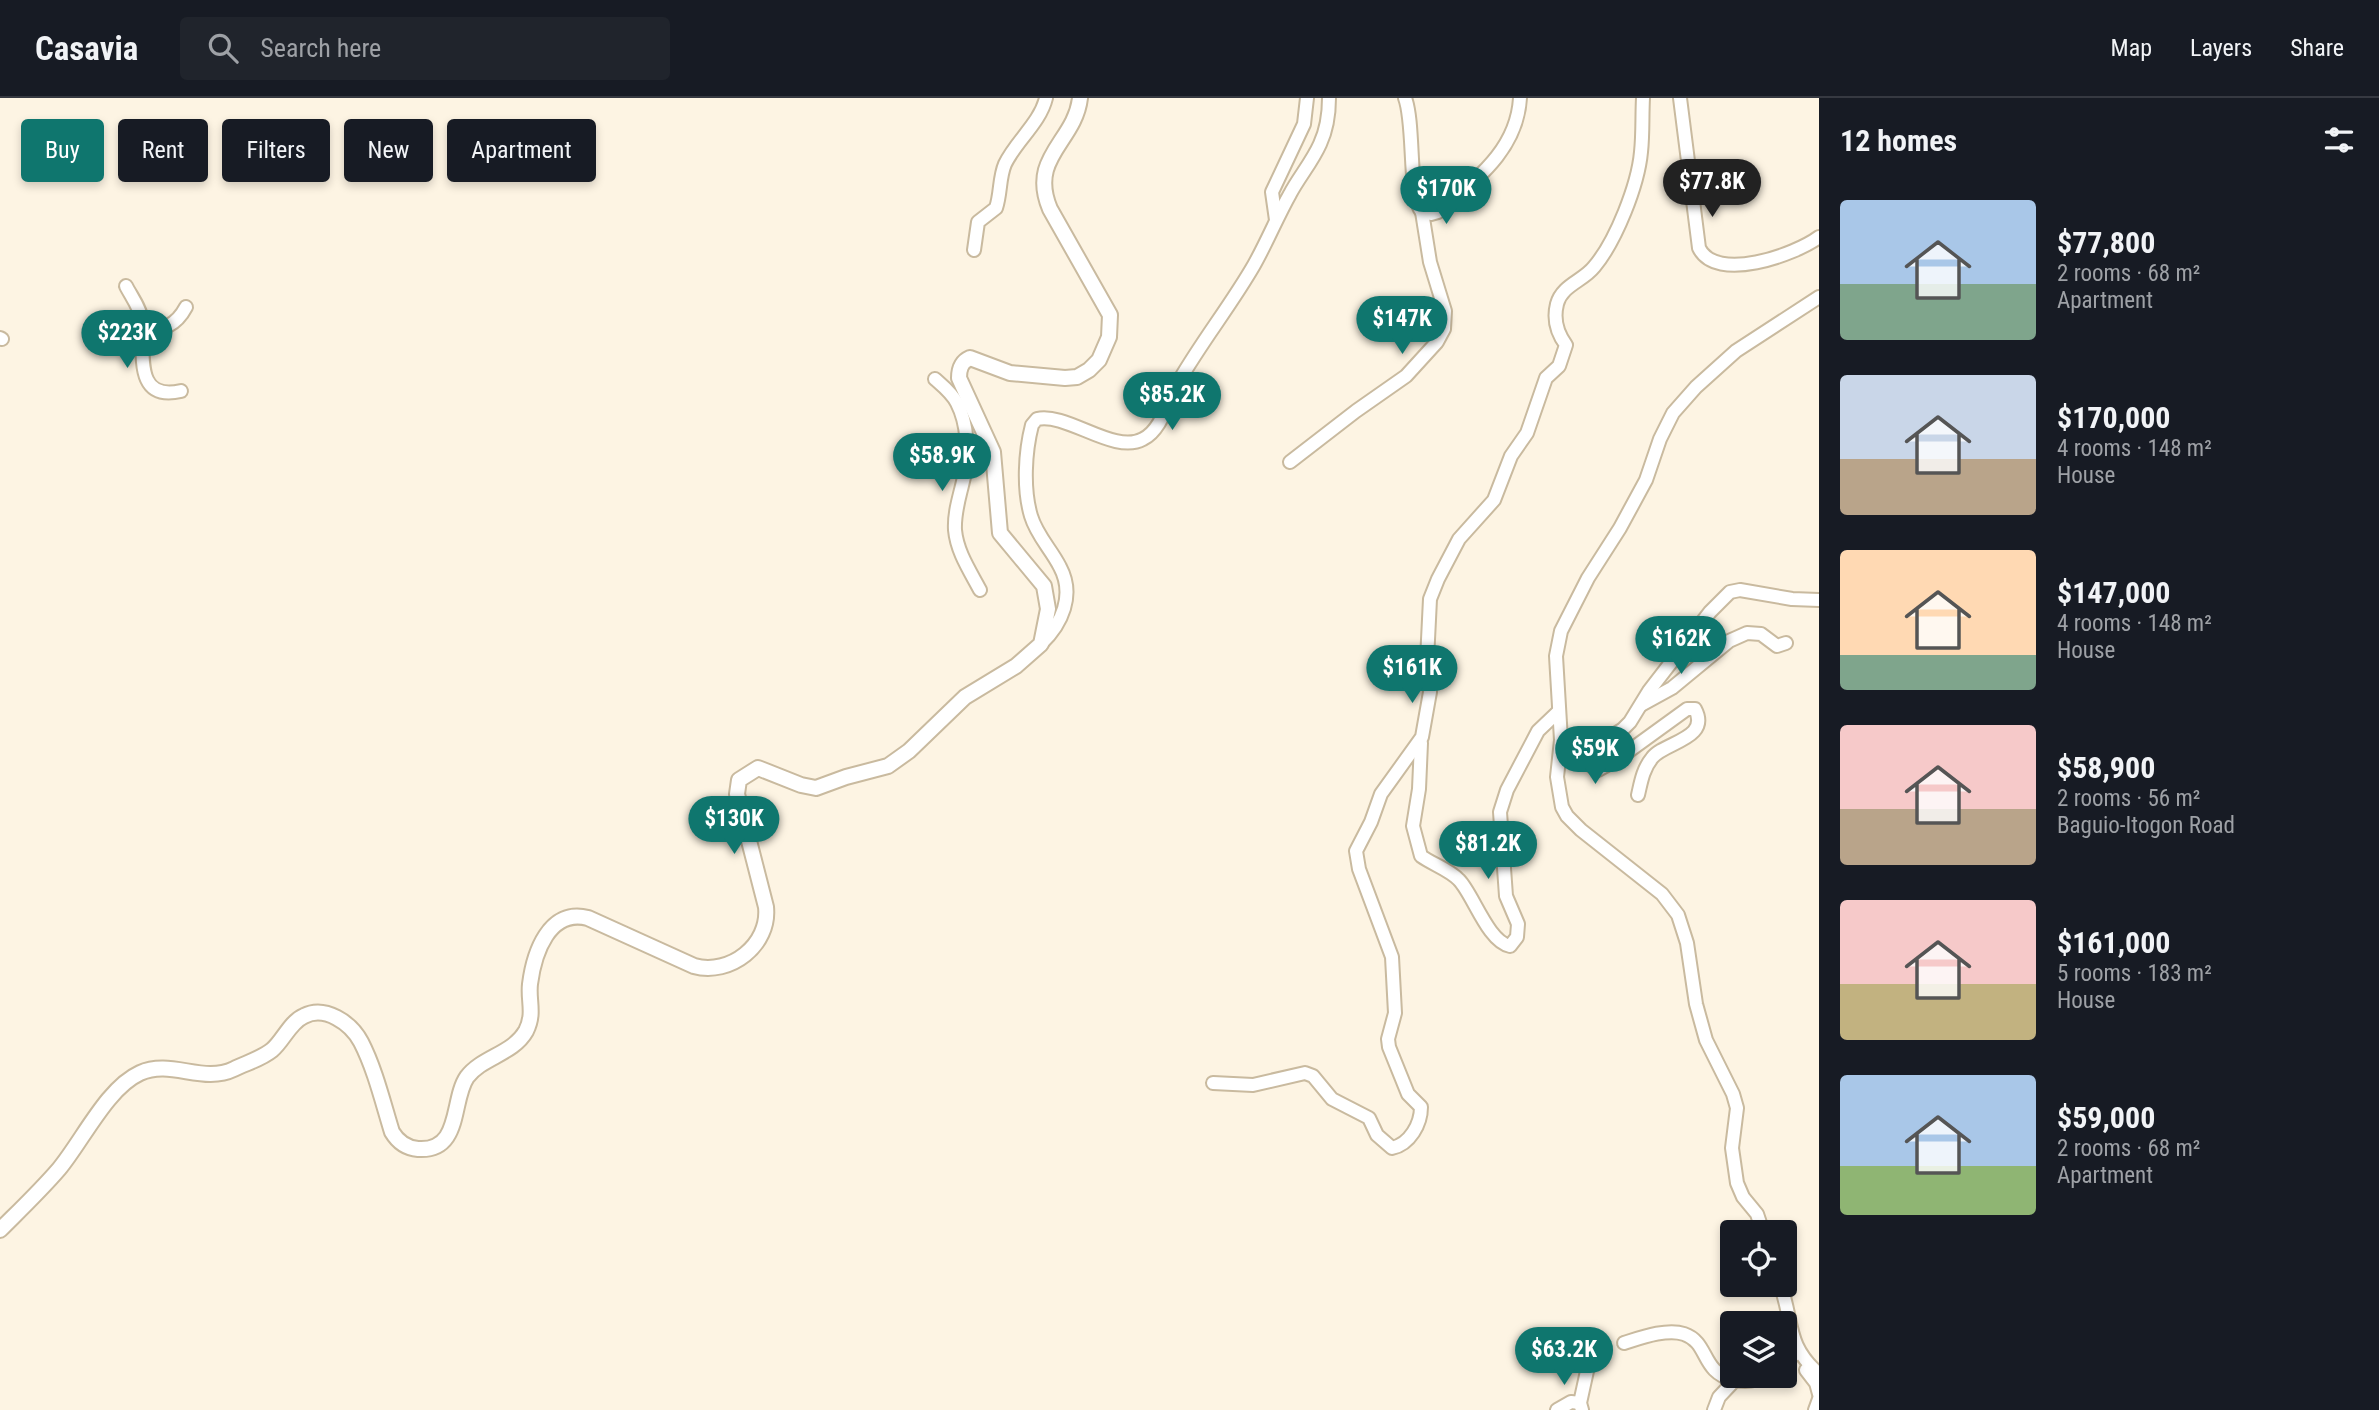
<!DOCTYPE html>
<html lang="en">
<head>
<meta charset="utf-8">
<style>
  body { margin:0; font-family:"Roboto Condensed",sans-serif; background:#20242c; color:#f1f3f6; height:100vh; display:flex; flex-direction:column; font-size:26px; white-space:nowrap }
  * { box-sizing:border-box; margin:0 }
  p { font-size:23px; color:#9ea1a6 }
  .icon { flex:none; width:38px; height:38px; fill:none; stroke:currentColor; stroke-width:2; stroke-linecap:round; stroke-linejoin:round }
  .map { position:relative; flex:1; overflow:hidden }
  .drawer { display:flex; flex-direction:column; background:#171b24; width:560px }
  .drawer>* { flex:none }
  .top-card { position:absolute; left:21px; top:21px; width:665px; height:63px; display:flex; gap:14px }
  .fabs { position:absolute; left:1720px; top:1122px; display:grid; gap:14px }
  .fabs a { display:grid; place-items:center; width:77px; height:77px; border-radius:7px; background:#171b24; box-shadow:0 4px 10px #0003; font-size:35px }
  .price { position:absolute; translate:-50% -60px; padding:0 16px; border-radius:24px; background:#0f766e; color:#fff; font-size:23px; line-height:46px; filter:drop-shadow(0 2px 4px #0008) }
  .price::after { content:''; position:absolute; left:50%; top:42px; width:21px; height:16px; margin-left:-10px; background:inherit; clip-path:polygon(0 0,100% 0,50% 100%) }
  .price.current { background:#222; color:#fff }
  ul { padding:0; list-style:none }
  li { display:flex; align-items:center; gap:21px; height:175px; padding:0 21px }
  li span { display:grid; place-items:center; flex:none; width:196px; height:140px; border-radius:7px; color:#555 }
  li>.icon { margin-inline-start:auto }
  span .icon { width:84px; height:84px; fill:#fffc; stroke-width:1 }
  li b { font-size:30px }
  h2 { display:flex; justify-content:space-between; align-items:center; height:84px; padding:0 21px; font-size:30px }
  .chip { padding:0 24px; border-radius:7px; background:#171b24; box-shadow:0 4px 10px #0003; font-size:24px; line-height:63px }
  .chip.current { background:#0f766e; color:#fff }
  header { display:flex; align-items:center; gap:42px; box-sizing:border-box; height:98px; padding:0 35px; background:#171b24; border-bottom:2px solid #363941 }
  header strong { font-size:33px }
  nav { display:flex; gap:38px; margin-inline-start:auto; font-size:24px }
  .search { width:490px; height:63px; background:#20242c; display:flex; align-items:center; gap:18px; box-sizing:border-box; padding:0 24px; border-radius:7px; color:#9ea1a6; font-size:26px }
  main { display:flex; flex:1; min-height:0 }
  .map>svg:first-child { display:block }
  .lines { fill:none; stroke-linecap:round; stroke-linejoin:round }
  .minor-casing { stroke:#c9ba9f; stroke-width:16 }
  .major-casing { stroke:#c9ba9f; stroke-width:18 }
  .minor { stroke:#fff; stroke-width:12 }
  .major { stroke:#fff; stroke-width:14 }
</style>
</head>
<body>
<header>
<strong>Casavia</strong>
<div class="search"><svg class="icon" aria-label="search" viewBox="0 0 24 24"><circle cx="10" cy="10" r="6"/><path d="M15 15l6 6"/></svg>Search here</div>
<nav><a>Map</a><a>Layers</a><a>Share</a></nav>
</header>
<main>
<div class="map">
<svg width="1819" height="1312" viewBox="0 0 1819 1312">
  <rect width="100%" height="100%" fill="#fdf4e3"/>
  <g class="lines">
    <g class="minor-casing">
      <g id="minor">
        <path d="M1405,0C1415,26 1408,100 1422,114L1431,116L1438,114C1475,82 1517,53 1520,0"/>
        <path d="M1680,0L1699,150C1716,185 1795,157 1819,139"/>
        <path d="M1276,122L1272,94L1304,26L1307,0"/>
        <path d="M974,152L978,124L996,110C1001,95 999,80 1005,66C1016,43 1040,25 1046,0"/>
        <path d="M126,188C131,198 141,211 142,223C145,252 132,304 181,293"/>
        <path d="M141,234C163,232 176,228 186,209"/>
        <path d="M0,240L2,241"/>
        <path d="M935,281C943,288 952,295 957,305C968,326 969,356 964,379C960,398 954,413 955,432C957,454 970,473 980,492"/>
        <path d="M1290,364L1356,313L1406,278L1437,244L1444,231L1445,213L1430,164L1422,114"/>
        <path d="M1041,546C1062,526 1075,497 1060,469C1051,451 1037,438 1031,418C1023,391 1025,354 1032,327L1037,321C1067,314 1114,357 1143,341C1163,331 1168,300 1179,283C1202,243 1231,207 1254,167C1267,144 1277,119 1290,96C1299,79 1312,64 1320,46C1327,31 1329,17 1329,0"/>
        <path d="M1641,607L1672,590L1729,543L1747,535L1761,536L1777,548L1786,545"/>
        <path d="M1561,642L1576,650L1584,651L1599,646L1623,631L1630,624L1649,593L1710,514L1730,494L1740,492L1792,501L1819,502"/>
        <path d="M1421,645L1419,691L1413,728L1421,758C1432,766 1450,772 1459,782C1473,796 1488,844 1510,848L1517,839L1518,826L1506,798L1500,714L1507,692L1538,633L1559,613"/>
        <path d="M1563,649L1598,672L1618,661L1687,611H1695C1711,641 1664,644 1652,660C1643,671 1641,684 1638,697"/>
        <path d="M1213,985L1253,987L1305,975L1313,978L1332,1001L1369,1020L1377,1037L1392,1050C1410,1046 1421,1026 1421,1009L1408,996L1389,949L1388,941L1395,915L1392,859L1359,771L1356,753L1371,724L1381,696L1422,639L1430,594L1427,562L1430,501L1438,481L1459,441L1494,402L1511,358L1527,335L1546,280L1559,268L1566,247C1557,235 1553,222 1557,206C1562,187 1583,183 1594,169C1616,143 1638,87 1641,54C1643,36 1642,18 1643,0"/>
        <path d="M1763,1134L1757,1116L1743,1099L1737,1085L1732,1050L1737,1010L1733,996L1706,942L1696,906L1687,845L1678,817L1662,796L1581,732L1567,718L1562,709L1557,679L1561,642L1556,558L1561,533L1588,480L1620,430L1646,382L1660,341L1673,315L1696,289L1736,253L1819,199"/>
        <path d="M1780,1186C1794,1224 1785,1246 1819,1276"/>
        <path d="M1624,1245C1640,1240 1667,1230 1684,1236C1710,1245 1700,1274 1734,1282C1747,1284 1755,1283 1766,1278"/>
        <path d="M1785,1264L1798,1254"/>
        <path d="M1806,1272L1816,1285L1819,1296"/>
        <path d="M1557,1312L1571,1304L1580,1305"/>
        <path d="M1582,1312L1580,1305L1587,1273"/>
        <path d="M1714,1312L1719,1299L1735,1282"/>
        <path d="M1815,1312L1819,1301"/>
      </g>
    </g>
    <g class="major-casing">
      <path id="major" d="M0,1132C20,1112 41,1092 59,1071C83,1042 107,990 140,975C171,961 203,986 234,971C246,965 261,961 272,952C283,943 290,924 304,918C325,907 351,925 361,944C375,971 383,1005 392,1034C398,1044 406,1050 418,1051C462,1054 451,1002 467,979C482,959 513,956 526,933C535,915 528,903 530,886C534,855 549,810 588,820L694,868C730,878 770,847 766,809L737,696L739,682L758,670L801,687L816,690L846,679L888,668L909,653L965,599L1016,568L1041,546L1048,511L1044,488L1000,435L993,354L959,280C959,271 961,264 970,260L1010,275L1065,280L1077,279L1089,272L1099,262L1109,239L1110,217L1050,111C1028,59 1075,44 1080,0"/>
    </g>
    <use href="#minor" class="minor"/>
    <use href="#major" class="major"/>
  </g>
</svg>
<div class="fabs">
<a><svg class="icon" aria-label="locate" viewBox="0 0 24 24"><circle cx="12" cy="12" r="6"/><path d="M12 2v4M12 18v4M2 12h4M18 12h4"/></svg></a>
<a><svg class="icon" aria-label="layers" viewBox="0 0 24 24"><path d="M12 4l9 5-9 5-9-5zM3 14l9 5 9-5"/></svg></a>
</div>
<b class="price current" style="left:1712px;top:121px">$77.8K</b>
<b class="price" style="left:1446px;top:128px">$170K</b>
<b class="price" style="left:1402px;top:258px">$147K</b>
<b class="price" style="left:127px;top:272px">$223K</b>
<b class="price" style="left:1172px;top:334px">$85.2K</b>
<b class="price" style="left:942px;top:395px">$58.9K</b>
<b class="price" style="left:1681px;top:578px">$162K</b>
<b class="price" style="left:1412px;top:607px">$161K</b>
<b class="price" style="left:1595px;top:688px">$59K</b>
<b class="price" style="left:734px;top:758px">$130K</b>
<b class="price" style="left:1488px;top:783px">$81.2K</b>
<b class="price" style="left:1564px;top:1289px">$63.2K</b>
<div class="top-card">
<a class="chip current">Buy</a>
<a class="chip">Rent</a>
<a class="chip">Filters</a>
<a class="chip">New</a>
<a class="chip">Apartment</a>
</div>
</div>
<section class="drawer">
<h2>12 homes<svg class="icon" aria-label="filters" viewBox="0 0 24 24"><path d="M4 7h16M4 17h16"/><circle cx="9" cy="7" r="2"/><circle cx="15" cy="17" r="2"/></svg></h2>
<ul>
<li><span style="background:linear-gradient(#a9c7e8 60%,#7fa58c 0)"><svg class="icon" aria-label="home" viewBox="0 0 24 24"><path d="M3 11l9-7 9 7M6 9v11h12V9"/></svg></span><div><b>$77,800</b><p>2 rooms · 68 m²</p><p>Apartment</p></div></li>
<li><span style="background:linear-gradient(#c9d6e8 60%,#b9a48a 0)"><svg class="icon" aria-label="home" viewBox="0 0 24 24"><path d="M3 11l9-7 9 7M6 9v11h12V9"/></svg></span><div><b>$170,000</b><p>4 rooms · 148 m²</p><p>House</p></div></li>
<li><span style="background:linear-gradient(#ffd9b3 75%,#7fa58c 0)"><svg class="icon" aria-label="home" viewBox="0 0 24 24"><path d="M3 11l9-7 9 7M6 9v11h12V9"/></svg></span><div><b>$147,000</b><p>4 rooms · 148 m²</p><p>House</p></div></li>
<li><span style="background:linear-gradient(#f6c9c9 60%,#b9a48a 0)"><svg class="icon" aria-label="home" viewBox="0 0 24 24"><path d="M3 11l9-7 9 7M6 9v11h12V9"/></svg></span><div><b>$58,900</b><p>2 rooms · 56 m²</p><p>Baguio-Itogon Road</p></div></li>
<li><span style="background:linear-gradient(#f6c9c9 60%,#c2b280 0)"><svg class="icon" aria-label="home" viewBox="0 0 24 24"><path d="M3 11l9-7 9 7M6 9v11h12V9"/></svg></span><div><b>$161,000</b><p>5 rooms · 183 m²</p><p>House</p></div></li>
<li><span style="background:linear-gradient(#a9c7e8 65%,#8fb573 0)"><svg class="icon" aria-label="home" viewBox="0 0 24 24"><path d="M3 11l9-7 9 7M6 9v11h12V9"/></svg></span><div><b>$59,000</b><p>2 rooms · 68 m²</p><p>Apartment</p></div></li>
</ul>
</section>
</main>
</body>
</html>
